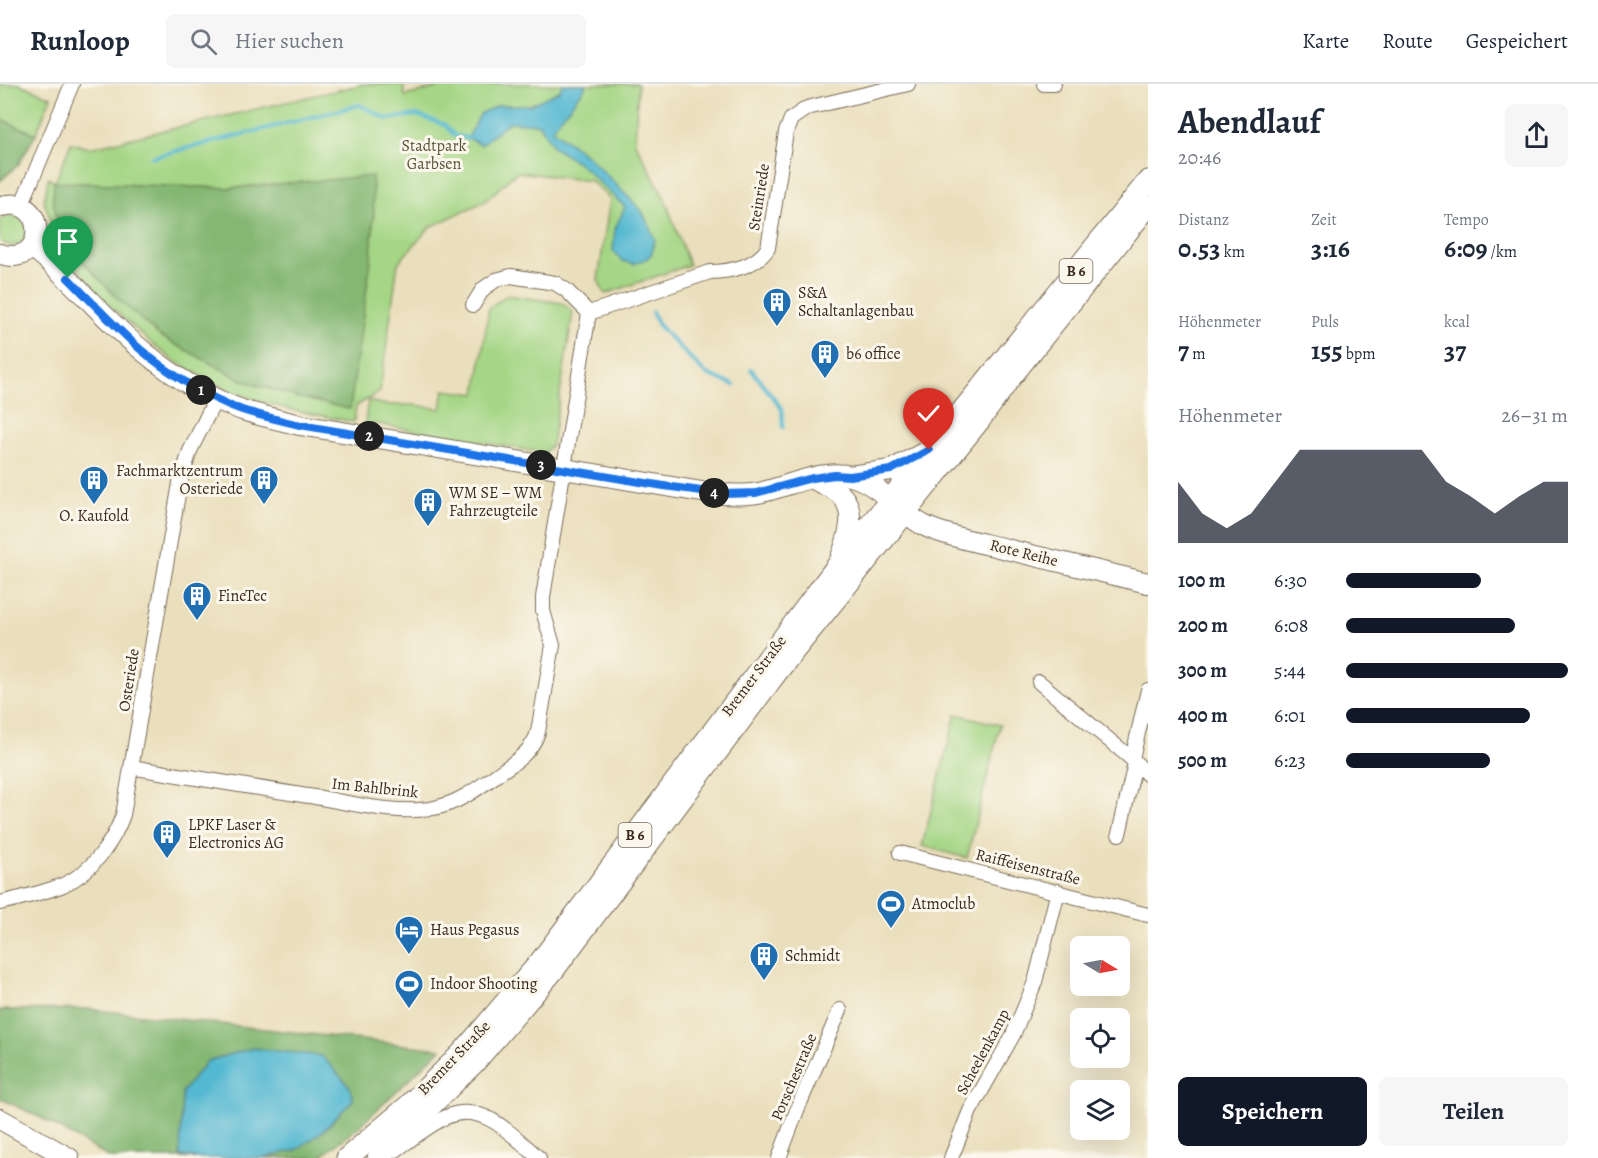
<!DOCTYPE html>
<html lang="de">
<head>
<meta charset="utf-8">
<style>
  body { margin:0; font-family:Alegreya,serif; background:#f6f6f7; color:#1f2937; height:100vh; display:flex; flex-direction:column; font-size:22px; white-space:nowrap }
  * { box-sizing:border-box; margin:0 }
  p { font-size:20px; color:#747a83 }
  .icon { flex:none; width:33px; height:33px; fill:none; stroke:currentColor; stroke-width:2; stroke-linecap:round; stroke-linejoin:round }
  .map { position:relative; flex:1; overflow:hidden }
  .sheet { display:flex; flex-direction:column; background:#fff; width:450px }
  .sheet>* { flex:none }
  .needle { width:39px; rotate:100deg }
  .fabs { position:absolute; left:1070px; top:852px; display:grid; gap:12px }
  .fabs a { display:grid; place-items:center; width:60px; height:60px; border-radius:9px; background:#fff; box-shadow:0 6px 24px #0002; font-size:30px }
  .pin { position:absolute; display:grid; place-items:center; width:51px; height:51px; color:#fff; margin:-62px -26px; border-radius:50% 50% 50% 0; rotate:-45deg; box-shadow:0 0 6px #0007 }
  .pin .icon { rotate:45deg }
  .km { position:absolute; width:30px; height:30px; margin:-15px; border-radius:50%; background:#222; color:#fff; font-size:16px; line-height:30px; text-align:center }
  .round { display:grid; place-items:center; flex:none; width:63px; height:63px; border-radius:9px; background:#f6f6f7 }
  .headline { display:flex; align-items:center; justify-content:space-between; height:102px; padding:0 30px }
  h1 { font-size:33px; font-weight:700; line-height:45px }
  .figures { display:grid; grid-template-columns:repeat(3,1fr); gap:9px; height:102px; padding:6px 30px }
  .figures div { display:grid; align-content:center }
  .figures b { font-size:26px; font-weight:700 }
  .figures small { font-size:16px; font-weight:400 }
  .figures p { font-size:16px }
  .chart { height:168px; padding:12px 30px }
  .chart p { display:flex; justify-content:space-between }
  .chart svg { width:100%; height:108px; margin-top:6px; fill:#111827; opacity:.7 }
  .button { display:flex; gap:12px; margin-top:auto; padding:12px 30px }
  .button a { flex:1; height:69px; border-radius:9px; background:#111827; color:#fff; font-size:24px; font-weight:700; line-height:69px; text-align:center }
  .button a+a { background:#f6f6f7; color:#1f2937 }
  ul { padding:0 30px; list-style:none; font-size:20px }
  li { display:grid; grid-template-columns:96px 72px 1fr; align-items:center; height:45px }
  li i { height:15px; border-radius:8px; background:#111827 }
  header { display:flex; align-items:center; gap:36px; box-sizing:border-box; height:84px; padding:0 30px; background:#fff; border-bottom:2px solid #e0e1e3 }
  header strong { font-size:28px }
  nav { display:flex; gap:33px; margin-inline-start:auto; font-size:21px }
  .search { width:420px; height:54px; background:#f6f6f7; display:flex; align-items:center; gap:15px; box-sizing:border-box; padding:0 21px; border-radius:9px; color:#747a83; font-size:22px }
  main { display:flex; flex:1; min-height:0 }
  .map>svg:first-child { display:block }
  .green { fill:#a4d685; stroke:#708052; stroke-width:1.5; fill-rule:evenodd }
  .forest { fill:#83b772; stroke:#5f7048; stroke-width:1.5 }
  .water { fill:#52b8d1; stroke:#467178; stroke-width:1.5 }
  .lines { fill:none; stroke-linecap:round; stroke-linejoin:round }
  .stream { stroke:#52b8d1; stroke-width:4 }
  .street-casing { stroke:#786955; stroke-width:16 }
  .secondary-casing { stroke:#786955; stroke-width:22 }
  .primary-casing { stroke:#786955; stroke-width:23 }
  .street { stroke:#fff; stroke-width:14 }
  .secondary { stroke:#fff; stroke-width:20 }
  .primary { stroke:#fff; stroke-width:21 }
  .route-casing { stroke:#fff; stroke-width:12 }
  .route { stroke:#1a73e8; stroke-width:8 }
  .labels { text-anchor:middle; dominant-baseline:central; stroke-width:6; stroke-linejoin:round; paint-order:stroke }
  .shield { fill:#fbf7ec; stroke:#75685c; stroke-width:1.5 }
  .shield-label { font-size:15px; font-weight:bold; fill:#3b2a1e }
  .park-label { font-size:16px; fill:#555538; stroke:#fbf7ec }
  .street-label { font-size:16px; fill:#3b2a1e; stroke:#fbf7ec }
  .poi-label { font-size:16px; fill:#3b2a1e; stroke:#fbf7ec; text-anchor:start }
</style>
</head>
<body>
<header>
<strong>Runloop</strong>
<div class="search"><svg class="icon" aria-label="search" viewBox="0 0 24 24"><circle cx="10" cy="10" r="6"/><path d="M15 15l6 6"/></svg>Hier suchen</div>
<nav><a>Karte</a><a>Route</a><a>Gespeichert</a></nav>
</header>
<main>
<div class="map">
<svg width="1148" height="1074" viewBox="0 0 1148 1074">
  <rect width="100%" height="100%" fill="#fbf7ec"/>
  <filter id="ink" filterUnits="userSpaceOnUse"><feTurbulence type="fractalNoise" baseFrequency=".0167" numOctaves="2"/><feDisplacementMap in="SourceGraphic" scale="12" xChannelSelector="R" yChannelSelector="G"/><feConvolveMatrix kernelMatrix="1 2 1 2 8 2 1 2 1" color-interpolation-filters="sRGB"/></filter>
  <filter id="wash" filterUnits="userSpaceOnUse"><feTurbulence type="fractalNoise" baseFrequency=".008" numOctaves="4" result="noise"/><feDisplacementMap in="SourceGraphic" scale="24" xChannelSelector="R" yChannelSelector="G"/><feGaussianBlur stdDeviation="1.35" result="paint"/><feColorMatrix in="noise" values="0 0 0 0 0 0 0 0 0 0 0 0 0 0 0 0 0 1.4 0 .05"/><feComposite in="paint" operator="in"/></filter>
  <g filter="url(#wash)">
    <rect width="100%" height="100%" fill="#eadfbc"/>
    <g class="green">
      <polygon points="0,0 20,0 51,13 36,50 0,35"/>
      <path d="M364,0H403L405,12L451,0H638L635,58L665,115L689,181L605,210L598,196L610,115L591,97L517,88L485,117L430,143L398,179L380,308L356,322L354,338L287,325L231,308L174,277L150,258L109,221L55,158L53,154L50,134L44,118L48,94L55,98L71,59L89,64ZM55,98L228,104L300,314L247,298L160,252L117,214L74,168L53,117Z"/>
      <path d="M10,131L21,134L27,143C26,146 27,150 26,153C21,165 8,163 0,157V136L5,133Z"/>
      <polygon points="507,211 562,219 573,228 552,361 544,369 365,338 368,317 386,321 414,321 441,325 444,306 476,310 489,224"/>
      <polygon points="956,630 1000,641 967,774 922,762"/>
    </g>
    <g class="forest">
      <polygon points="0,35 36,50 18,81 0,97"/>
      <polygon points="372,92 374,128 371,175 350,325 300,314 247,298 221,285 160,252 117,214 74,168 59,144 53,117 54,98 228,104"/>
      <polygon points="89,925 441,965 360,1042 319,1074 263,1074 296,1066 181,1072 195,1074 110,1074 45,1036 0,1014 0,926"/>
    </g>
    <g class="water">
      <polygon points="563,0 586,0 584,5 552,45 590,74 642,127 655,155 652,169 648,174 634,180 622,177 613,167 615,145 625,123 579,79 554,64 539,40 509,38 481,61 468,54 481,29 499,21 530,21 559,7"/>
      <polygon points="253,964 322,972 350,1003 353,1016 323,1047 296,1066 263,1074 195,1074 180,1072 182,1008 207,977"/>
    </g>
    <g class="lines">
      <g class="stream">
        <polyline points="152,73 360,21 387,35 417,31 445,41 455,52 468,54"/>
        <polyline points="652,228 658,241 705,289 734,301"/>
        <polyline points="751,285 782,325 783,343"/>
      </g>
    </g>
  </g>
  <g filter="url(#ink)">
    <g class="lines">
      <g class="street-casing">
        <g id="street">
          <polyline points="1044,0 1054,0"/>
          <polyline points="21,122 72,0"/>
          <polyline points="473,221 483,205 496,196 511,192 555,199 566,206 589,229"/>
          <polyline points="1039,598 1132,675 1148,691"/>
          <polyline points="1132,675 1148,606"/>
          <path d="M131,683C194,694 258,704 321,714C355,720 400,731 434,724C460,719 481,702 502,687C517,677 532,667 538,648L553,561L543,527V513L589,229L710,188C730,188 757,182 768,164L786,48L791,35L807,24L908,0"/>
          <polyline points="1119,750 1135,679"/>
          <polyline points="900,769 1148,831"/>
          <path d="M0,819C21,814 43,809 63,801C91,789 113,759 123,731L180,399L190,367L216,314"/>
          <path d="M396,1066C410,1056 431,1040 446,1033C483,1016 514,1053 539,1074"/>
          <polyline points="779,1074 797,1026 840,926"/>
          <polyline points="951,1074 970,1027 1013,951 1035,898 1058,807"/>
        </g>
      </g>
      <g class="secondary-casing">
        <g id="secondary">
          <path d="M0,123C46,106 51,185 0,170"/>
          <path d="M32,163C72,194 103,235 143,267C172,291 206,313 242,326C261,332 280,336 300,341L708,409C724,410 741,412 758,409C786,404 822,384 851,392C881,400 899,430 927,443C949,453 982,459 1006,465C1053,476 1101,488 1148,499"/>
          <polyline points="850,392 891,386 929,366"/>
          <path d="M812,394C820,399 830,403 838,408C859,425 848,455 840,476"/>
          <polyline points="0,1035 69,1074"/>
        </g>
      </g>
      <g class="primary-casing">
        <g id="primary">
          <polyline points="347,1074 408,1022 462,969 540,878 840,478 1148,97"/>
          <polyline points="378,1074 475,978 553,887 777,588 979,337 1011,293 1148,122"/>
        </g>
      </g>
      <use href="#street" class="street"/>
      <use href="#secondary" class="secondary"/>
      <use href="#primary" class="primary"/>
    </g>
  </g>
  <g class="lines" filter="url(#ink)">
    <g class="route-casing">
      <path id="route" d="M68,194C92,218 115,243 140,265C168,289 208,314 242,326C261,332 280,336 300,341L664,402L724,410L756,409L812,394L835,391L850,392L891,386L929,366"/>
    </g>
    <use href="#route" class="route"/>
  </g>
  <defs>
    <g id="building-pin" transform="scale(1.5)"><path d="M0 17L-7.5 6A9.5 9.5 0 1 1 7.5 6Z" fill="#1f6fb2" stroke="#fbf7ec"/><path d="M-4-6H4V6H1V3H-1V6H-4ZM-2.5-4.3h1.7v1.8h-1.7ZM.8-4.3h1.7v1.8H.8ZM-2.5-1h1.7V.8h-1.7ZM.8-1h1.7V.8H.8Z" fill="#fff"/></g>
    <g id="stadium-pin" transform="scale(1.5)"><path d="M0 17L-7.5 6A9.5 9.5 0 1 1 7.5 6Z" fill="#1f6fb2" stroke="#fbf7ec"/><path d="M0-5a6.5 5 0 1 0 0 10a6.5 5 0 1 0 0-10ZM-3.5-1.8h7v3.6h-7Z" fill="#fff"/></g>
    <g id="hotel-pin" transform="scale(1.5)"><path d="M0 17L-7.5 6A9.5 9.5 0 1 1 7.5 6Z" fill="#1f6fb2" stroke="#fbf7ec"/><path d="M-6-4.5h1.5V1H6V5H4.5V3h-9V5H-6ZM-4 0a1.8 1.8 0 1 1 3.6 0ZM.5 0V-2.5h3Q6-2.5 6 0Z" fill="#fff"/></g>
  </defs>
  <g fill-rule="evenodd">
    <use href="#building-pin" x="777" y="218"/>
    <use href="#building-pin" x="825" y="270"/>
    <use href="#building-pin" x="94" y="396"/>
    <use href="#building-pin" x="264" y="396"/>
    <use href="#building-pin" x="428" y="418"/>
    <use href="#building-pin" x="197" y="512"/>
    <use href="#building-pin" x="167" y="750"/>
    <use href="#stadium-pin" x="891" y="820"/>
    <use href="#hotel-pin" x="409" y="846"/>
    <use href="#building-pin" x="764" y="872"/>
    <use href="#stadium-pin" x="409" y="900"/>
  </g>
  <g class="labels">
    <g class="shield">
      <rect x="1059.5" y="175" width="33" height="24" rx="4.5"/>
      <rect x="618.5" y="739" width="33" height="24" rx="4.5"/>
    </g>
    <g class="shield-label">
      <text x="1076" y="187">B 6</text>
      <text x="635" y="751">B 6</text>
    </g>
    <g class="park-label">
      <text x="434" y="62">Stadtpark<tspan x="434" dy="18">Garbsen</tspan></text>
    </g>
    <g class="street-label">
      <text transform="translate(759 113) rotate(-81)">Steinriede</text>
      <text transform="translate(1024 469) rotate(14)">Rote Reihe</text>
      <text transform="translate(754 592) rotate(-53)">Bremer Straße</text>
      <text transform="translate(129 596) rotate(-81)">Osteriede</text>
      <text transform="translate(375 704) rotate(6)">Im Bahlbrink</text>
      <text transform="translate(1028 783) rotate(14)">Raiffeisenstraße</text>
      <text transform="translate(983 968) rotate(-62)">Scheelenkamp</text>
      <text transform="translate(454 974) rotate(-46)">Bremer Straße</text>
      <text transform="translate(794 993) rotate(-67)">Porschestraße</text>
    </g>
    <g class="poi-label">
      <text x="798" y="209">S&amp;A<tspan x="798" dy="18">Schaltanlagenbau</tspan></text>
      <text x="846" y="270">b6 office</text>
      <text x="243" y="387" text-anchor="end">Fachmarktzentrum<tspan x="243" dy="18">Osteriede</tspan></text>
      <text x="449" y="409">WM SE – WM<tspan x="449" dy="18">Fahrzeugteile</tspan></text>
      <text x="94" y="432" text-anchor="middle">O. Kaufold</text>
      <text x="218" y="512">FineTec</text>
      <text x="188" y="741">LPKF Laser &amp;<tspan x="188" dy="18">Electronics AG</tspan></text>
      <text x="912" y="820">Atmoclub</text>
      <text x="430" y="846">Haus Pegasus</text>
      <text x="785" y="872">Schmidt</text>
      <text x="430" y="900">Indoor Shooting</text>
    </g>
  </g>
</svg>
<div class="fabs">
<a><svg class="needle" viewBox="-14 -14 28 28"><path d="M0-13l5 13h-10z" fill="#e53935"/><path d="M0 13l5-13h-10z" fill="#747a83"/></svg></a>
<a><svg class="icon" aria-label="locate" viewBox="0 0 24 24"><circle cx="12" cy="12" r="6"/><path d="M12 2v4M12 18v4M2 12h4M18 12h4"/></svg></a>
<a><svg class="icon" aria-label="layers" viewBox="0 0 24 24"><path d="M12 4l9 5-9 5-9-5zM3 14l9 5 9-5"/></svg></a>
</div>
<div class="pin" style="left:68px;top:194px;background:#1e9e55"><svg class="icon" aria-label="arrive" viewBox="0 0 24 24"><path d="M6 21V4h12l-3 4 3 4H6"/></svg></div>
<div class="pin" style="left:929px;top:366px;background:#d93025"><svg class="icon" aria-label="check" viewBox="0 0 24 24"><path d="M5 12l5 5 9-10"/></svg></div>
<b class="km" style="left:201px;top:306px">1</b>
<b class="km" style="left:369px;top:352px">2</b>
<b class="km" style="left:541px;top:381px">3</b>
<b class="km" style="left:714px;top:409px">4</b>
</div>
<section class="sheet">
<div class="headline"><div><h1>Abendlauf</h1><p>20:46</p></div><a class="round"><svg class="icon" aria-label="share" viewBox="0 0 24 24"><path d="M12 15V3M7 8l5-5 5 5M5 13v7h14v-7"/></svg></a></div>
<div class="figures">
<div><p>Distanz</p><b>0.53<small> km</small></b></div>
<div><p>Zeit</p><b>3:16</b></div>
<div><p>Tempo</p><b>6:09<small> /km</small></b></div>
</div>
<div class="figures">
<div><p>Höhenmeter</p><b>7<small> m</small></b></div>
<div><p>Puls</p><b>155<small> bpm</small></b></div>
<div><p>kcal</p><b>37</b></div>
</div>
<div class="chart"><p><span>Höhenmeter</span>26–31 m</p>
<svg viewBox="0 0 160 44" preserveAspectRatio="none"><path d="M0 44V19L10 32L20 38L30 32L40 19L50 6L60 6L70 6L80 6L90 6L100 6L110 19L120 25L130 32L140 25L150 19L160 19V44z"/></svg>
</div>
<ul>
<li><b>100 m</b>6:30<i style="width:61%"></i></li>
<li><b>200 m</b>6:08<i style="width:76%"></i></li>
<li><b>300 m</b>5:44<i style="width:100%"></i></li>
<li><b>400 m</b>6:01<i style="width:83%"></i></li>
<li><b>500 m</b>6:23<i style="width:65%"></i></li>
</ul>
<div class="button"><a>Speichern</a><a>Teilen</a></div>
</section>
</main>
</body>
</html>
